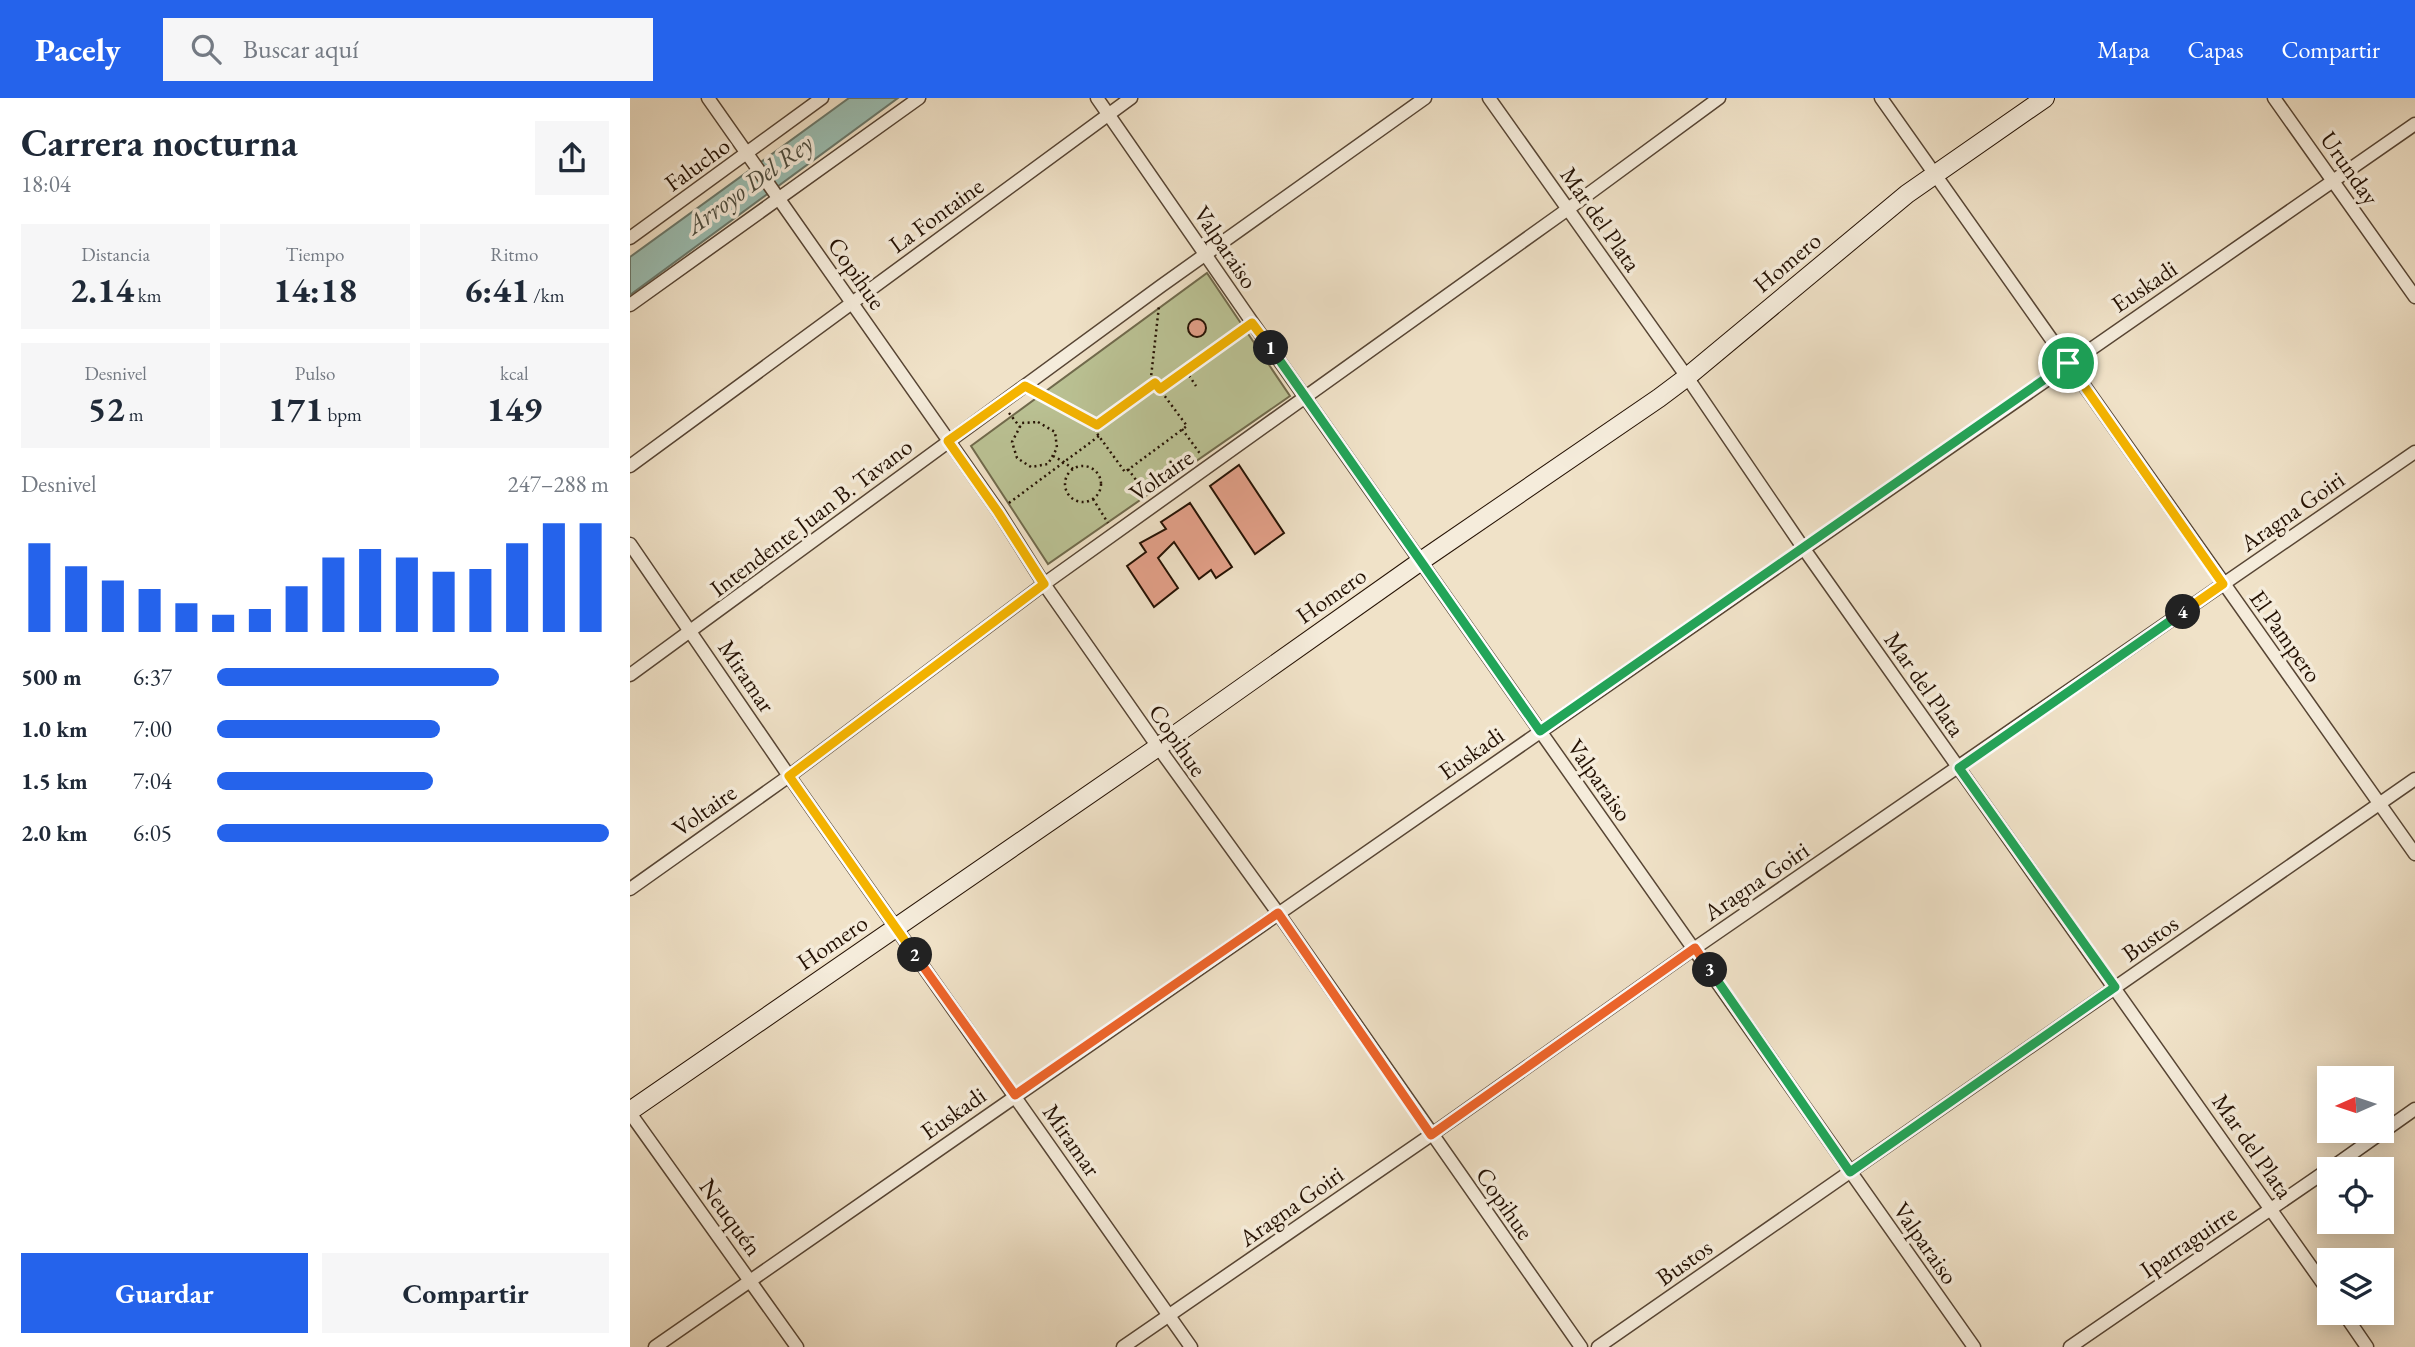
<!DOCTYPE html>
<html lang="es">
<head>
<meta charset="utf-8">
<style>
  body { margin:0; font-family:"EB Garamond",serif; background:#f6f6f7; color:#1f2937; height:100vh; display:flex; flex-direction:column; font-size:26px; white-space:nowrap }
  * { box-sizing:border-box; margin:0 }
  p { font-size:23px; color:#747a83 }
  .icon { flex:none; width:38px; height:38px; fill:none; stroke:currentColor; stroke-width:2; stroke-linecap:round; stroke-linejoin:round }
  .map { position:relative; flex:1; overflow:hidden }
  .side { display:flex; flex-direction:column; background:#fff; width:630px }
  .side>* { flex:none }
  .needle { width:46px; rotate:267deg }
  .buttons { position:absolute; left:1687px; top:968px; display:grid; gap:14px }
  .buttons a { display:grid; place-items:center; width:77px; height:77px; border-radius:0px; background:#fff; box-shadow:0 4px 18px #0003; font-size:35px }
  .pin { position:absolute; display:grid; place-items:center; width:60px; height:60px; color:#fff; margin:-30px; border:4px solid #fff; border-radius:50%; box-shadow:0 2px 7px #0007 }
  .km { position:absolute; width:35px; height:35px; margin:-18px; border-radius:50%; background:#222; color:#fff; font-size:19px; line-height:35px; text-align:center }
  .round { display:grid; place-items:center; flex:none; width:74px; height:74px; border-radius:0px; background:#f6f6f7 }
  .summary { display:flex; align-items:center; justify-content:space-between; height:119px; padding:0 21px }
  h1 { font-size:38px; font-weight:700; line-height:52px }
  .figures { display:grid; grid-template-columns:repeat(3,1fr); gap:10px; height:119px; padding:7px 21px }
  .figures div { display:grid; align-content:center; border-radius:0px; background:#f6f6f7; text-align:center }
  .figures b { font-size:35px; font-weight:700 }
  .figures small { font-size:19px; font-weight:400 }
  .figures p { font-size:19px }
  .chart { height:196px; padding:14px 21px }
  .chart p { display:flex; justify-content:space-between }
  .chart svg { width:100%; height:126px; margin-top:7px; stroke:#2563eb; stroke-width:6 }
  .button { display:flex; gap:14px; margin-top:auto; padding:14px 21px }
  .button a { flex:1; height:80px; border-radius:0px; background:#2563eb; color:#fff; font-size:28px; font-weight:700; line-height:80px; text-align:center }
  .button a+a { background:#f6f6f7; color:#1f2937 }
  ul { padding:0 21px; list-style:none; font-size:23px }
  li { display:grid; grid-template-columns:112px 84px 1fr; align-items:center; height:52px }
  li i { height:18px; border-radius:9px; background:#2563eb }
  header { display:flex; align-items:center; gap:42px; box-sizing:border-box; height:98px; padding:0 35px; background:#2563eb; color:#fff }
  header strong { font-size:33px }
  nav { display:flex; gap:38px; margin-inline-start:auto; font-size:24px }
  .search { width:490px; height:63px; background:#f6f6f7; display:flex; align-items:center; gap:18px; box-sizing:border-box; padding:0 24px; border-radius:0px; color:#747a83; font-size:26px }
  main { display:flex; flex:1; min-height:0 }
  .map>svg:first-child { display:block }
  .green { fill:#bbc395; stroke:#706a4c; stroke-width:2 }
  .water { fill:#9bbeb2; stroke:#6b796c; stroke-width:2 }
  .building { fill:#e3a089; stroke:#241103; stroke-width:2 }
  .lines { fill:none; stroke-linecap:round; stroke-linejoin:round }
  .street-casing { stroke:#574534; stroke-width:15 }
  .secondary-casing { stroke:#241103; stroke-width:20 }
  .path { stroke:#241103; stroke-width:2.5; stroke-dasharray:2 3.5; stroke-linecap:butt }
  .street { stroke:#f5ecdb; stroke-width:12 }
  .secondary { stroke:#f5ecdb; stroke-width:18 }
  .split-1-casing { stroke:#fff; stroke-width:14 }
  .split-2-casing { stroke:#fff; stroke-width:14 }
  .split-3-casing { stroke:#fff; stroke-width:14 }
  .split-4-casing { stroke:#fff; stroke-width:14 }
  .split-5-casing { stroke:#fff; stroke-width:14 }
  .split-1 { stroke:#22a559; stroke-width:9 }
  .split-2 { stroke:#f5b400; stroke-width:9 }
  .split-3 { stroke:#f0652b; stroke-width:9 }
  .split-4 { stroke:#22a559; stroke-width:9 }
  .split-5 { stroke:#f5b400; stroke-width:9 }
  .labels { text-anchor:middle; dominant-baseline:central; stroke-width:7; stroke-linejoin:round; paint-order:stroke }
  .street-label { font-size:24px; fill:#241103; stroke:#f5ecdb }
  .water-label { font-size:26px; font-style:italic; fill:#4e4e40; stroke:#f5ecdb }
</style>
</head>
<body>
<header>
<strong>Pacely</strong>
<div class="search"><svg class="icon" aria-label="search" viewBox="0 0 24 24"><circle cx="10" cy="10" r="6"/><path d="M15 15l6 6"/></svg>Buscar aquí</div>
<nav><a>Mapa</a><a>Capas</a><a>Compartir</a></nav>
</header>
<main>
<section class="side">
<div class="summary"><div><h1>Carrera nocturna</h1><p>18:04</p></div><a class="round"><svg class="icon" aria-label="share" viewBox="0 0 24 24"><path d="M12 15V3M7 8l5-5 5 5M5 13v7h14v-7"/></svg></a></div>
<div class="figures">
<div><p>Distancia</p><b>2.14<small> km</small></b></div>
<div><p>Tiempo</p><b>14:18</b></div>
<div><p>Ritmo</p><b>6:41<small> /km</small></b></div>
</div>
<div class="figures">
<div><p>Desnivel</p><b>52<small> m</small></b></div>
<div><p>Pulso</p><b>171<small> bpm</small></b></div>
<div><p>kcal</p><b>149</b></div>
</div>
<div class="chart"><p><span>Desnivel</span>247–288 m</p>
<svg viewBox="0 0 160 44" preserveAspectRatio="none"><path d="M5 44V13M15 44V21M25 44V26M35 44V29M45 44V34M55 44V38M65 44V36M75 44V28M85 44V18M95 44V15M105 44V18M115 44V23M125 44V22M135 44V13M145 44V6M155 44V6"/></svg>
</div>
<ul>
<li><b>500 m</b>6:37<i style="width:72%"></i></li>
<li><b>1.0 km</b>7:00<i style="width:57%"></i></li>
<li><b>1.5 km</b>7:04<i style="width:55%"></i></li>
<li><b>2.0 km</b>6:05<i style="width:100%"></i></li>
</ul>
<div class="button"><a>Guardar</a><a>Compartir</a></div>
</section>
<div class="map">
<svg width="1785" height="1249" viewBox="0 0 1785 1249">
  <rect width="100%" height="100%" fill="#f0e2c8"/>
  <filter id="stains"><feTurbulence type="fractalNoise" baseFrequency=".00286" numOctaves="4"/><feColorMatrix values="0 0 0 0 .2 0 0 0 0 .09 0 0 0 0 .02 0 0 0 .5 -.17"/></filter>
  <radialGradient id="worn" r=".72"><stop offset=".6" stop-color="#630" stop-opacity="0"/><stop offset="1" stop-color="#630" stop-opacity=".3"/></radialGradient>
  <polygon class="green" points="577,175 660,298 418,466 341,348"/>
  <polygon class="water" points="219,0 268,0 0,197 0,159"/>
  <g class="building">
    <circle cx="567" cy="230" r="9"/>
    <polygon points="609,367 654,435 625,456 580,388"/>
    <polygon points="560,405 602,469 586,480 581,472 569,481 544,444 528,460 548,490 524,509 497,468 516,454 510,445 536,431 531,424"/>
  </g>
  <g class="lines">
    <g class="street-casing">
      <g id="street">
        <polyline points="78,0 368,413 414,486 528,649 648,815 951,1249"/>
        <polyline points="467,0 622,224 1344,1249"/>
        <polyline points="859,0 1057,279 1174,451 1699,1194"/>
        <polyline points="1251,0 1785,756"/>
        <polyline points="1644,0 1785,199"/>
        <polyline points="0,140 192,0"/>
        <polyline points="0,207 289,0"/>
        <polyline points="0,368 501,0"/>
        <polyline points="0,446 159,678 561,1249"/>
        <polyline points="0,577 531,188 795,0"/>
        <polyline points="0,791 159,678 414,486 938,111 1089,0"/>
        <polyline points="0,1015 167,1249"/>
        <polyline points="1700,1071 1785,1011"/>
        <polyline points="1713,1214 1737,1249"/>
        <polyline points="25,1249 1785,26"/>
        <polyline points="493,1249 801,1037 1065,850 1785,354"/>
        <polyline points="968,1249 1785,681"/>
        <polyline points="1440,1249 1699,1071"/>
      </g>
    </g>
    <g class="secondary-casing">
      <polyline id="secondary" points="0,1013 528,649 791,463 1029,300 1057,279 1277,96 1415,0"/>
    </g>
    <g class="path">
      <polyline points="556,273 566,288"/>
      <polygon points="525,285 557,328 495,374 463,330"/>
      <polyline points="520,288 529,208"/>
      <polyline points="530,291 612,232"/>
      <polyline points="409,295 467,327"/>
      <polyline points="379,315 390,329"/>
      <polygon points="408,324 425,334 427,350 418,366 401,369 387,360 382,344 392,325"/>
      <polyline points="552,331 571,357"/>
      <polyline points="423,358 434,364 443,371"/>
      <circle cx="453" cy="386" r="18"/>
      <polyline points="498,371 517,397"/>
      <polyline points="463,401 478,425"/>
      <polyline points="379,405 469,338"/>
    </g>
    <use href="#street" class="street"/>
    <use href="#secondary" class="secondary"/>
  </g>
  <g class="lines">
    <g class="split-1-casing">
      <polyline id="split-1" points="641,250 910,633 1438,265"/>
    </g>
    <g class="split-2-casing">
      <polyline id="split-2" points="285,857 159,678 414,486 368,414 318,343 395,288 467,327 525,285 530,291 622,225 641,250"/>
    </g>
    <g class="split-3-casing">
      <polyline id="split-3" points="285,857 385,997 648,815 801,1037 1065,850 1080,872"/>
    </g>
    <g class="split-4-casing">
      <polyline id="split-4" points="1080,872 1220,1074 1485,889 1329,670 1553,514"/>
    </g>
    <g class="split-5-casing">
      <polyline id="split-5" points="1438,265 1593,486 1553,514"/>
    </g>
    <use href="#split-1" class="split-1"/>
    <use href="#split-2" class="split-2"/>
    <use href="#split-3" class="split-3"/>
    <use href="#split-4" class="split-4"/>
    <use href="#split-5" class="split-5"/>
  </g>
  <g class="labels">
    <g class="street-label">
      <text transform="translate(67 66) rotate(-36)">Falucho</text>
      <text transform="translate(1720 70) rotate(55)">Urunday</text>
      <text transform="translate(306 117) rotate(-36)">La Fontaine</text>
      <text transform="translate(971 121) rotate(55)">Mar del Plata</text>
      <text transform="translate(596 149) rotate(56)">Valparaiso</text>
      <text transform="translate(1157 164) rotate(-40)">Homero</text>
      <text transform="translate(227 175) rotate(55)">Copihue</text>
      <text transform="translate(1514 188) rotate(-34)">Euskadi</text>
      <text transform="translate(531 377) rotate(-35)">Voltaire</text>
      <text transform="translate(1662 413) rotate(-35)">Aragna Goiri</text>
      <text transform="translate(181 419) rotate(-37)">Intendente Juan B. Tavano</text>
      <text transform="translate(701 497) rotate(-35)">Homero</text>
      <text transform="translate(1656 538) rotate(55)">El Pampero</text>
      <text transform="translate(117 578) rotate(56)">Miramar</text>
      <text transform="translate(1295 586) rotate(55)">Mar del Plata</text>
      <text transform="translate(548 642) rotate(55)">Copihue</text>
      <text transform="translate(841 655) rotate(-35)">Euskadi</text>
      <text transform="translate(970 682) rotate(55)">Valparaiso</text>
      <text transform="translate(74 712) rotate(-35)">Voltaire</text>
      <text transform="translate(1126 783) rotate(-34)">Aragna Goiri</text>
      <text transform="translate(1520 840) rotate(-35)">Bustos</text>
      <text transform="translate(202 844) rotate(-34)">Homero</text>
      <text transform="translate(323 1015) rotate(-35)">Euskadi</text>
      <text transform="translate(442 1042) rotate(55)">Miramar</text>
      <text transform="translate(1623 1048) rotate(55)">Mar del Plata</text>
      <text transform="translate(875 1105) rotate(55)">Copihue</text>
      <text transform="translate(661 1108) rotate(-35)">Aragna Goiri</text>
      <text transform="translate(101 1119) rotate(54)">Neuquén</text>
      <text transform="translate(1558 1143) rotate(-34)">Iparraguirre</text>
      <text transform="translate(1296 1145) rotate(55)">Valparaiso</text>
      <text transform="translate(1054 1164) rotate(-35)">Bustos</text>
    </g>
    <g class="water-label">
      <text transform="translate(119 86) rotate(-36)">Arroyo Del Rey</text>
    </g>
  </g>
  <rect width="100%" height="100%" filter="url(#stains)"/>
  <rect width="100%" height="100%" fill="url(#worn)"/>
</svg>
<div class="buttons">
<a><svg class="needle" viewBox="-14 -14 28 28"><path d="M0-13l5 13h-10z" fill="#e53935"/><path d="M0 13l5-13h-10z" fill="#747a83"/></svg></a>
<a><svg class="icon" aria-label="locate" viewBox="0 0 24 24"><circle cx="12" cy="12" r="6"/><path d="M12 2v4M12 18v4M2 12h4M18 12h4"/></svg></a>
<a><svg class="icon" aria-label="layers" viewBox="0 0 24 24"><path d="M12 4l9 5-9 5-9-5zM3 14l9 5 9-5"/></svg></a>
</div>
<div class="pin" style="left:1438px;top:265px;background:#1e9e55"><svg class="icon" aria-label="arrive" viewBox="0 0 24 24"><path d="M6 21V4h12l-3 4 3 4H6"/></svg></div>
<b class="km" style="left:641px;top:250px">1</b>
<b class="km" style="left:285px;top:857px">2</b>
<b class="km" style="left:1080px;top:872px">3</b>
<b class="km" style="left:1553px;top:514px">4</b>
</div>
</main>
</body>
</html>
